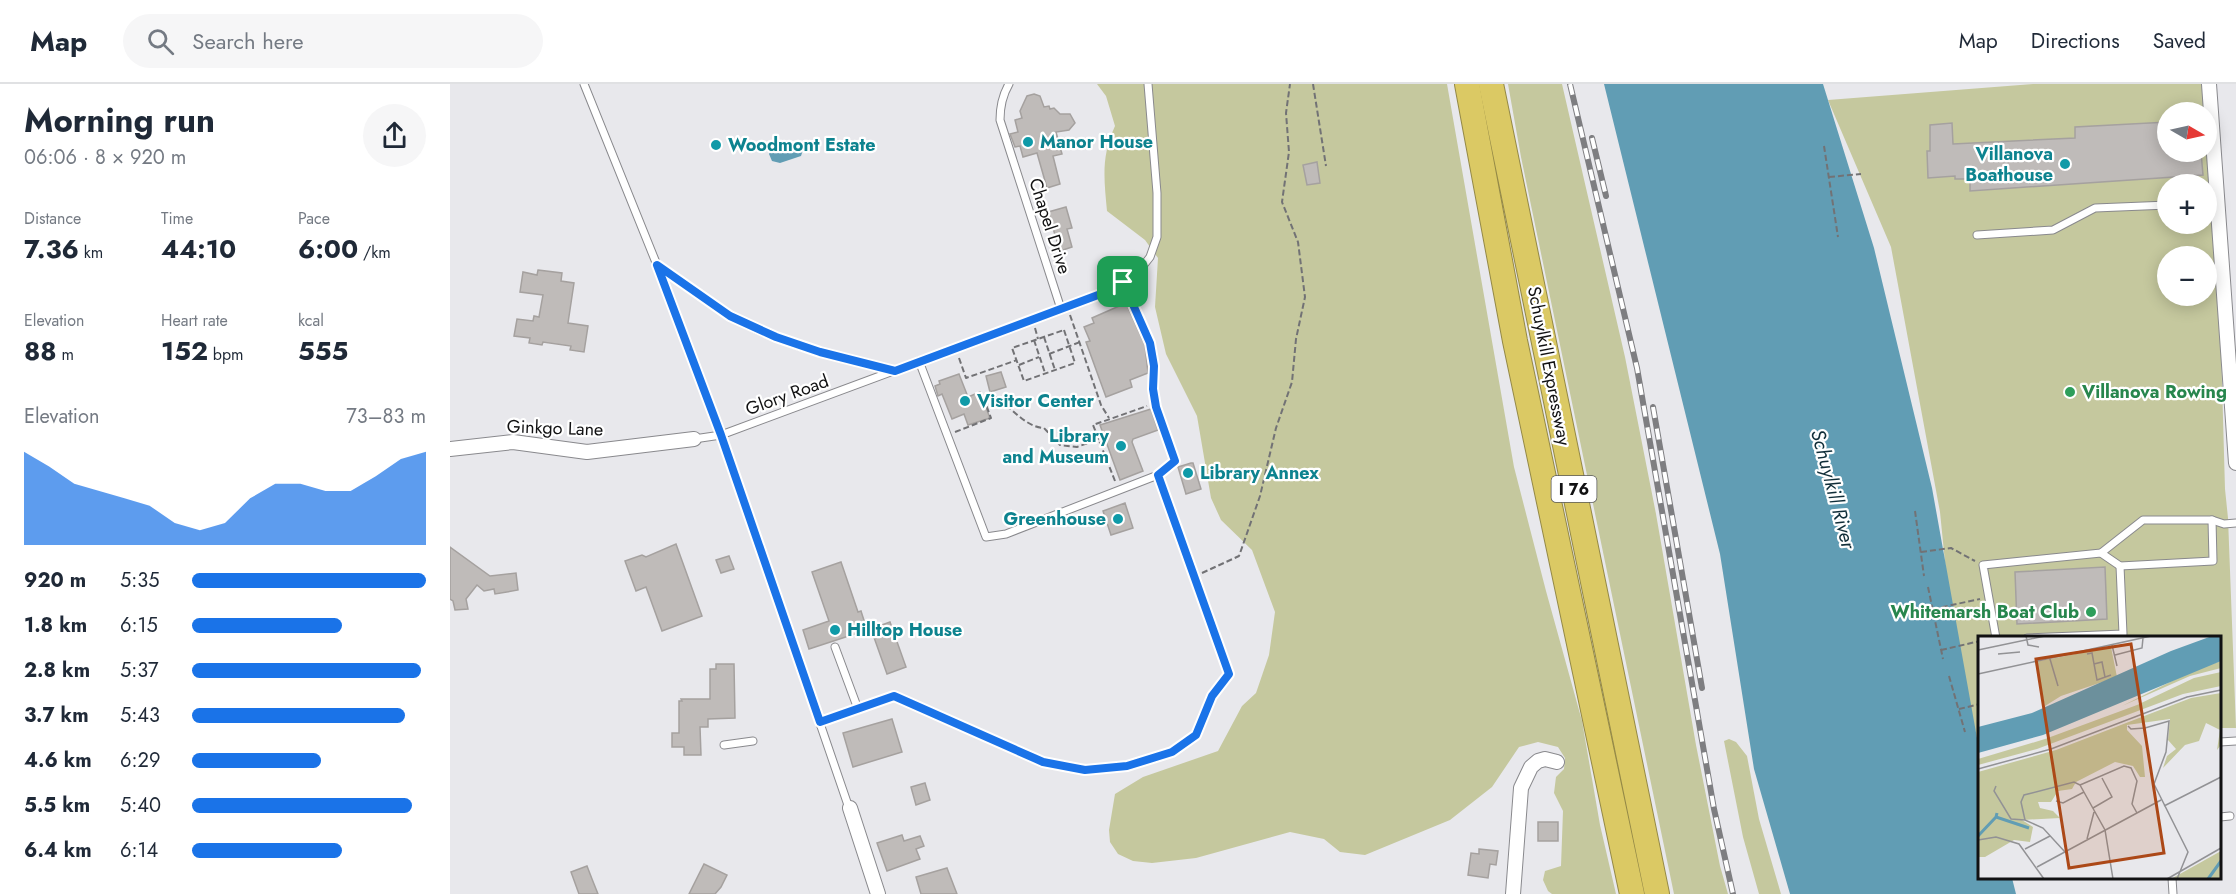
<!DOCTYPE html>
<html lang="en">
<head>
<meta charset="utf-8">
<style>
  body { margin:0; font-family:Jost,sans-serif; background:#f6f6f7; color:#1f2937; height:100vh; display:flex; flex-direction:column; font-size:22px; white-space:nowrap }
  * { box-sizing:border-box; margin:0 }
  p { font-size:20px; color:#747a83 }
  .icon { flex:none; width:33px; height:33px; fill:none; stroke:currentColor; stroke-width:2; stroke-linecap:round; stroke-linejoin:round }
  .map { position:relative; flex:1; overflow:hidden }
  .panel { display:flex; flex-direction:column; background:#fff; width:450px }
  .panel>* { flex:none }
  .needle { width:39px; rotate:99deg }
  .fabs { position:absolute; left:1707px; top:18px; display:grid; gap:12px }
  .fabs a { display:grid; place-items:center; width:60px; height:60px; border-radius:50%; background:#fff; box-shadow:0 3px 15px #0003; font-size:30px }
  .pin { position:absolute; display:grid; place-items:center; width:51px; height:51px; color:#fff; margin:-26px; border-radius:12px; box-shadow:0 3px 9px #0006 }
  .round { display:grid; place-items:center; flex:none; width:63px; height:63px; border-radius:32px; background:#f6f6f7 }
  .summary { display:flex; align-items:center; justify-content:space-between; height:102px; padding:0 24px }
  h1 { font-size:33px; font-weight:700; line-height:45px }
  .figures { display:grid; grid-template-columns:repeat(3,1fr); gap:9px; height:102px; padding:6px 24px }
  .figures div { display:grid; align-content:center }
  .figures b { font-size:26px; font-weight:700 }
  .figures small { font-size:16px; font-weight:400 }
  .figures p { font-size:16px }
  .chart { height:168px; padding:12px 24px }
  .chart p { display:flex; justify-content:space-between }
  .chart svg { width:100%; height:108px; margin-top:6px; fill:#1a73e8; opacity:.7 }
  ul { padding:0 24px; list-style:none; font-size:20px }
  li { display:grid; grid-template-columns:96px 72px 1fr; align-items:center; height:45px }
  li i { height:15px; border-radius:8px; background:#1a73e8 }
  header { display:flex; align-items:center; gap:36px; box-sizing:border-box; height:84px; padding:0 30px; background:#fff; border-bottom:2px solid #e0e1e3 }
  header strong { font-size:28px }
  nav { display:flex; gap:33px; margin-inline-start:auto; font-size:21px }
  .search { width:420px; height:54px; background:#f6f6f7; display:flex; align-items:center; gap:15px; box-sizing:border-box; padding:0 21px; border-radius:33px; color:#747a83; font-size:22px }
  main { display:flex; flex:1; min-height:0 }
  .map>svg:first-child { display:block }
  .green { fill:#c5c89e; fill-rule:evenodd }
  .water { fill:#619db4 }
  .building { fill:#bfbbb9; stroke:#a5a19f; stroke-width:1.5 }
  .lines { fill:none; stroke-linecap:round; stroke-linejoin:round }
  .lane-casing { stroke:#89898d; stroke-width:9 }
  .street-casing { stroke:#89898d; stroke-width:16 }
  .highway-casing { stroke:#948947; stroke-width:26 }
  .path { stroke:#727275; stroke-width:2; stroke-dasharray:6 3; stroke-linecap:butt }
  .lane { stroke:#fff; stroke-width:7 }
  .street { stroke:#fff; stroke-width:14 }
  .highway { stroke:#dbc964; stroke-width:24 }
  .rail-casing { stroke:#7e7e81; stroke-width:6 }
  .rail { stroke:#fff; stroke-width:4; stroke-dasharray:11; stroke-linecap:butt }
  .route-casing { stroke:#fff; stroke-width:12 }
  .route { stroke:#1a73e8; stroke-width:8 }
  .culture-dot { fill:#0f9aa8; stroke:#fff; stroke-width:2 }
  .leisure-dot { fill:#2e9e5b; stroke:#fff; stroke-width:2 }
  .labels { text-anchor:middle; dominant-baseline:central; stroke-width:4.5; stroke-linejoin:round; paint-order:stroke }
  .shield { fill:#fff; stroke:#585859; stroke-width:1.5 }
  .shield-label { font-size:16px; font-weight:bold; fill:#111112 }
  .culture-label { font-size:18px; font-weight:bold; fill:#0d838f; stroke:#fff; text-anchor:start }
  .street-label { font-size:18px; fill:#111112; stroke:#fff }
  .leisure-label { font-size:18px; font-weight:bold; fill:#27864d; stroke:#fff; text-anchor:start }
  .water-label { font-size:20px; font-style:italic; fill:#102e39; stroke:#fff }
  .inset-river { fill:none; stroke:#619db4; stroke-width:3 }
  .inset-road { fill:none; stroke:#929295; stroke-width:1.5 }
  .view { fill:#ac4817; fill-opacity:0.15; stroke:#ac4817; stroke-width:3 }
  .inset-edge { fill:none; stroke:#111112; stroke-width:3 }
</style>
</head>
<body>
<header>
<strong>Map</strong>
<div class="search"><svg class="icon" aria-label="search" viewBox="0 0 24 24"><circle cx="10" cy="10" r="6"/><path d="M15 15l6 6"/></svg>Search here</div>
<nav><a>Map</a><a>Directions</a><a>Saved</a></nav>
</header>
<main>
<section class="panel">
<div class="summary"><div><h1>Morning run</h1><p>06:06 · 8 × 920 m</p></div><a class="round"><svg class="icon" aria-label="share" viewBox="0 0 24 24"><path d="M12 15V3M7 8l5-5 5 5M5 13v7h14v-7"/></svg></a></div>
<div class="figures">
<div><p>Distance</p><b>7.36<small> km</small></b></div>
<div><p>Time</p><b>44:10</b></div>
<div><p>Pace</p><b>6:00<small> /km</small></b></div>
</div>
<div class="figures">
<div><p>Elevation</p><b>88<small> m</small></b></div>
<div><p>Heart rate</p><b>152<small> bpm</small></b></div>
<div><p>kcal</p><b>555</b></div>
</div>
<div class="chart"><p><span>Elevation</span>73–83 m</p>
<svg viewBox="0 0 160 44" preserveAspectRatio="none"><path d="M0 44V6L10 12L20 19L30 22L40 25L50 28L60 35L70 38L80 35L90 25L100 19L110 19L120 22L130 22L140 16L150 9L160 6V44z"/></svg>
</div>
<ul>
<li><b>920 m</b>5:35<i style="width:100%"></i></li>
<li><b>1.8 km</b>6:15<i style="width:64%"></i></li>
<li><b>2.8 km</b>5:37<i style="width:98%"></i></li>
<li><b>3.7 km</b>5:43<i style="width:91%"></i></li>
<li><b>4.6 km</b>6:29<i style="width:55%"></i></li>
<li><b>5.5 km</b>5:40<i style="width:94%"></i></li>
<li><b>6.4 km</b>6:14<i style="width:64%"></i></li>
</ul>
</section>
<div class="map">
<svg width="1786" height="810" viewBox="0 0 1786 810">
  <rect width="100%" height="100%" fill="#e8e8ec"/>
  <g class="green">
    <path d="M647,0H997L1064,383L1096,507L1132,637L1150,741L1166,810H1102L1098,807L1093,796L1095,787L1111,782L1113,727L1104,709L1106,693L1114,685L1115,674L1108,663L1088,658L1069,663L1042,703L1000,736L915,771L890,768L874,755L840,748L746,774L702,779L683,777L668,770L660,758L659,746L665,710L693,693L768,667L792,622L806,609L819,571L825,528L802,466L771,436L761,414L747,332L716,270L705,223L708,174L695,156L657,127C654,94 651,73 665,42L656,12Z"/>
    <polygon points="1058,0 1112,0 1175,273 1206,430 1246,661 1270,782 1278,810 1224,810 1071,73"/>
    <path d="M1583,0H1759L1767,119L1775,405L1778,434L1786,644H1770V554H1530V656H1527L1498,508L1490,428L1441,163L1378,16ZM1718,28H1756V68H1718ZM1718,100H1756V140H1718ZM1718,172H1756V212H1718Z"/>
    <polygon points="1279,655 1286,658 1297,672 1309,735 1331,810 1309,810 1293,753 1274,657"/>
  </g>
  <g class="water">
    <polygon points="1154,0 1373,0 1424,164 1482,404 1529,665 1530,794 1562,794 1566,810 1340,810 1304,685 1270,470"/>
    <polygon points="344,58 352,61 353,66 351,72 330,79 322,77 319,70 322,65"/>
  </g>
  <g class="building">
    <polygon points="584,10 590,12 594,23 599,22 600,25 604,24 610,30 620,30 625,39 619,46 606,48 612,70 603,72 610,100 597,104 587,69 573,73 570,62 565,63 560,50 568,48 565,36 572,34 570,27 577,12"/>
    <polygon points="1718,38 1718,68 1751,68 1753,91 1520,107 1520,95 1505,95 1505,92 1478,94 1477,67 1480,67 1480,41 1502,39 1503,60 1625,54 1625,43"/>
    <polygon points="867,78 870,99 857,101 853,81"/>
    <polygon points="616,123 622,144 617,145 622,163 610,167 598,128"/>
    <polygon points="88,186 112,189 111,197 124,199 118,239 138,242 134,268 120,266 121,262 93,258 92,261 79,259 80,254 64,252 67,235 83,237 84,232 89,233 93,211 70,208 73,188 87,191"/>
    <polygon points="676,219 695,261 698,289 680,296 682,303 656,313 636,258 640,257 634,243 644,239 642,234"/>
    <polygon points="551,288 556,303 540,308 536,292"/>
    <polygon points="509,290 518,313 530,308 540,334 518,341 514,330 502,335 492,310 488,312 485,302 490,300 489,297"/>
    <polygon points="701,325 708,346 683,355 682,358 693,387 670,396 650,341"/>
    <polygon points="741,379 743,379 751,405 736,410 728,383"/>
    <polygon points="675,419 683,444 661,451 653,427"/>
    <polygon points="226,460 252,532 212,547 196,503 186,507 175,477 192,471 196,473"/>
    <polygon points="0,463 40,492 66,489 68,506 45,510 44,505 34,507 27,501 16,515 18,525 5,526 3,517 0,515"/>
    <polygon points="279,472 284,485 271,489 266,476"/>
    <polygon points="391,478 408,528 411,527 417,546 359,565 353,546 379,537 362,488"/>
    <polygon points="1655,483 1657,535 1567,540 1565,488"/>
    <polygon points="440,538 456,583 437,590 421,545"/>
    <polygon points="266,580 284,580 285,634 258,635 258,643 250,643 251,671 234,671 234,663 222,663 222,649 229,649 229,617 232,617 231,615 260,615 260,585 266,585"/>
    <polygon points="442,635 452,668 403,683 393,649"/>
    <polygon points="475,699 480,716 466,721 461,703"/>
    <rect x="1088" y="738" width="20" height="19"/>
    <polygon points="452,751 454,757 470,752 474,762 466,765 470,775 437,787 427,759"/>
    <polygon points="1029,765 1048,767 1046,781 1040,780 1038,794 1018,791 1021,769 1029,770"/>
    <polygon points="254,780 277,791 271,803 265,810 239,810"/>
    <polygon points="137,782 142,795 148,810 129,810 121,788"/>
    <polygon points="497,784 507,810 471,810 466,793"/>
  </g>
  <g class="lines">
    <g class="lane-casing">
      <g id="lane">
        <polyline points="134,0 207,181 271,351 399,724"/>
        <path d="M559,0C552,12 550,22 550,36L611,225"/>
        <polyline points="1527,151 1603,146 1645,124 1718,121"/>
        <path d="M207,181C231,199 254,216 279,231C329,261 388,273 443,287"/>
        <polyline points="469,277 536,453 556,450 708,391"/>
        <polyline points="244,355 271,351 664,205 689,187 700,173 707,153 707,109 698,0"/>
        <polyline points="1651,469 1670,482 1763,477 1762,436"/>
        <polyline points="1546,554 1533,481 1651,469 1693,436 1762,436 1774,440 1786,439"/>
        <polyline points="1577,554 1673,550 1670,482"/>
        <polyline points="385,563 408,625"/>
        <polyline points="370,638 444,612 593,678 635,686 677,682 722,668 746,651 762,612 779,590 708,391 725,377 706,323 703,305 704,282 700,259 673,198"/>
        <polyline points="1770,658 1786,657"/>
        <polyline points="274,661 303,657"/>
        <polyline points="1770,733 1780,732"/>
        <polyline points="1722,794 1723,810"/>
      </g>
    </g>
    <g class="street-casing">
      <g id="street">
        <polyline points="1759,0 1786,379"/>
        <polyline points="0,365 63,358 137,368 244,355"/>
        <polyline points="400,724 428,810"/>
        <polyline points="1063,810 1071,704 1081,683 1088,677 1095,675 1107,678"/>
      </g>
    </g>
    <g class="highway-casing">
      <g id="highway">
        <polyline points="1017,0 1065,257 1182,810"/>
        <polyline points="1041,0 1207,810"/>
      </g>
    </g>
    <g class="path">
      <polyline points="863,0 876,82"/>
      <polyline points="1374,62 1388,153"/>
      <polyline points="1379,93 1411,90"/>
      <polyline points="620,231 651,321 659,334"/>
      <polyline points="585,244 588,255"/>
      <polygon points="614,246 625,279 574,297 562,264"/>
      <polyline points="594,253 605,286"/>
      <polyline points="584,256 595,289"/>
      <polyline points="599,270 630,258"/>
      <polyline points="509,274 516,294 567,276"/>
      <polyline points="569,281 589,273"/>
      <path d="M505,348L541,334L535,318L546,313C561,323 575,343 594,344L610,361L627,363L649,355"/>
      <polyline points="665,397 643,341 697,322"/>
      <polyline points="1465,427 1474,492"/>
      <polyline points="1471,468 1501,464 1525,477"/>
      <polyline points="752,489 789,472 810,412 826,344 842,298 846,255 855,213 848,158 832,118 839,68 836,29 840,0"/>
      <polyline points="1478,503 1493,575"/>
      <polyline points="1483,525 1530,515"/>
      <polyline points="1491,566 1530,557"/>
      <polyline points="1499,592 1515,648"/>
      <polyline points="1509,625 1530,620"/>
    </g>
    <use href="#lane" class="lane"/>
    <use href="#street" class="street"/>
    <use href="#highway" class="highway"/>
    <g class="rail-casing">
      <g id="rail">
        <polyline points="1120,0 1187,284 1264,725 1283,810"/>
        <polyline points="1142,54 1156,112"/>
        <polyline points="1203,323 1252,604"/>
      </g>
    </g>
    <use href="#rail" class="rail"/>
  </g>
  <g class="lines">
    <g class="route-casing">
      <polygon id="route" points="207,181 280,232 326,253 370,268 445,287 664,205 673,198 700,259 704,282 703,305 706,323 725,377 708,391 779,590 762,612 746,651 722,668 677,682 635,686 593,678 444,612 370,638 271,351"/>
    </g>
    <use href="#route" class="route"/>
  </g>
  <g class="culture-dot">
    <circle cx="578" cy="58" r="6"/>
    <circle cx="266" cy="61" r="6"/>
    <circle cx="1615" cy="80" r="6"/>
    <circle cx="515" cy="317" r="6"/>
    <circle cx="671" cy="362" r="6"/>
    <circle cx="738" cy="389" r="6"/>
    <circle cx="668" cy="435" r="6"/>
    <circle cx="385" cy="546" r="6"/>
  </g>
  <g class="leisure-dot">
    <circle cx="1620" cy="308" r="6"/>
    <circle cx="1641" cy="528" r="6"/>
  </g>
  <g class="labels">
    <rect class="shield" x="1101.5" y="392" width="45" height="26" rx="4.5"/>
    <g class="shield-label">
      <text x="1124" y="405">I 76</text>
    </g>
    <g class="culture-label">
      <text x="590" y="58">Manor House</text>
      <text x="278" y="61">Woodmont Estate</text>
      <text x="1603" y="70" text-anchor="end">Villanova<tspan x="1603" dy="21">Boathouse</tspan></text>
      <text x="527" y="317">Visitor Center</text>
      <text x="659" y="352" text-anchor="end">Library<tspan x="659" dy="21">and Museum</tspan></text>
      <text x="750" y="389">Library Annex</text>
      <text x="656" y="435" text-anchor="end">Greenhouse</text>
      <text x="397" y="546">Hilltop House</text>
    </g>
    <g class="street-label">
      <text transform="translate(600 142) rotate(72)">Chapel Drive</text>
      <text transform="translate(1099 282) rotate(79)">Schuylkill Expressway</text>
      <text transform="translate(337 311) rotate(-20)">Glory Road</text>
      <text transform="translate(105 344) rotate(2)">Ginkgo Lane</text>
    </g>
    <g class="leisure-label">
      <text x="1632" y="308">Villanova Rowing</text>
      <text x="1629" y="528" text-anchor="end">Whitemarsh Boat Club</text>
    </g>
    <g class="water-label">
      <text transform="translate(1383 405) rotate(75)">Schuylkill River</text>
    </g>
  </g>
  <g transform="translate(1528 552)">
    <rect width="243" height="243" fill="#e8e8ec"/>
    <path d="M133,11L139,41L83,60L67,70L57,26ZM243,25V32L212,40L144,70L218,33ZM243,36V50L205,58L59,113L0,129V123L67,103L159,69L216,42ZM243,57V109L239,114L242,94L228,87L221,105L207,109L185,132L189,120L198,113L190,104L192,83L149,89V94L164,110L167,141H162L155,130L137,126L98,146L94,153L80,155L73,166H60L62,172L75,175L82,182L44,184L55,191L52,206L36,204L7,221H0V136L78,114L213,62ZM243,215V243H193Z" fill="#c5c89e"/>
    <path d="M234,0H243V25L65,99L0,117V91L54,77L193,15Z" fill="#619db4"/>
    <path class="inset-river" d="M19,177L18,181L51,192M0,200L18,181M230,243L243,225"/>
    <path class="inset-road" d="M48,0L50,9L61,11M134,9L139,30M0,14L67,0M20,18L42,16M109,18L114,17L119,44L133,39M137,19L164,12L165,2M72,23L80,50M116,28L124,26L127,41M0,38L173,0M150,90L153,93L167,92L191,85L188,116L176,148L210,216L199,243M0,133L73,113L209,61L243,54M102,149L146,130L153,132L159,145L154,168L159,177M102,149L127,194L135,243M18,150L16,155L33,183L47,184L65,192L87,216M78,165L85,167L106,156M0,167V186M186,170L243,141M115,172L134,161L124,142M47,184L43,166L46,159L96,146L102,149M109,203L116,176M0,204L18,201L41,208L66,243M47,213L72,200M59,231L183,164M189,243L243,212"/>
    <path class="view" d="M153,8L186,217L91,232L58,23Z"/>
    <rect width="243" height="243" class="inset-edge"/>
  </g>
</svg>
<div class="fabs">
<a><svg class="needle" viewBox="-14 -14 28 28"><path d="M0-13l5 13h-10z" fill="#e53935"/><path d="M0 13l5-13h-10z" fill="#747a83"/></svg></a>
<a>+</a>
<a>−</a>
</div>
<div class="pin" style="left:673px;top:198px;background:#1e9e55"><svg class="icon" aria-label="arrive" viewBox="0 0 24 24"><path d="M6 21V4h12l-3 4 3 4H6"/></svg></div>
</div>
</main>
</body>
</html>
